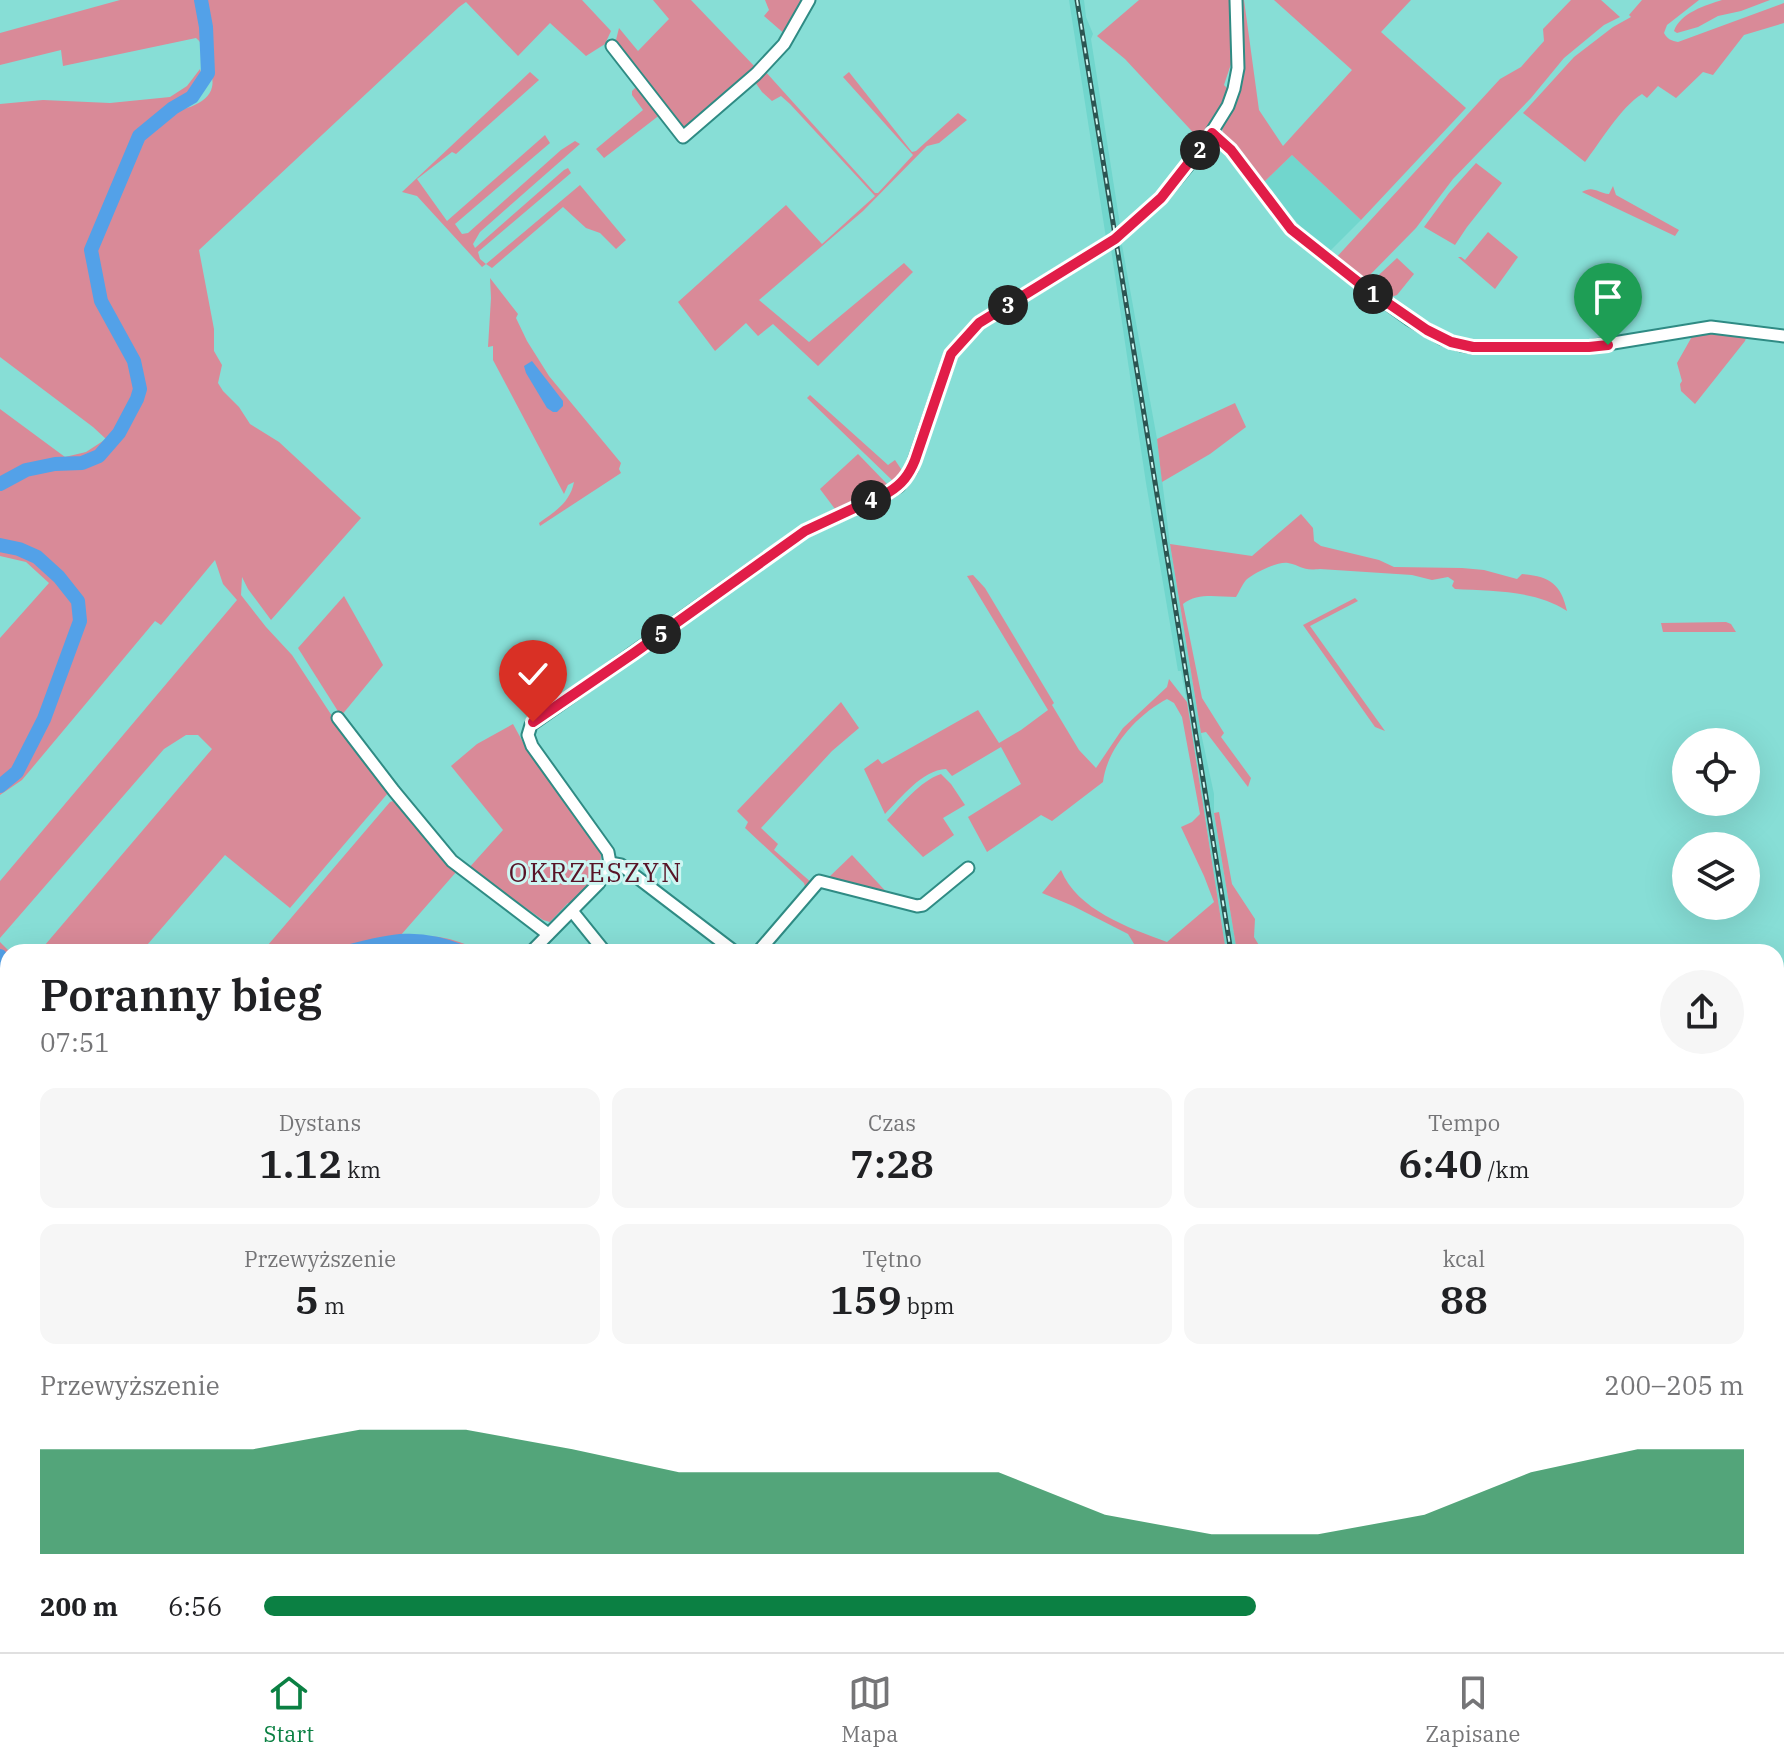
<!DOCTYPE html>
<html lang="pl">
<head>
<meta charset="utf-8">
<style>
  body { margin:0; font-family:"IBM Plex Serif",serif; background:#f6f6f6; color:#202124; height:100vh; display:flex; flex-direction:column; font-size:30px; white-space:nowrap }
  * { box-sizing:border-box; margin:0 }
  p { font-size:26px; color:#757577 }
  .icon { flex:none; width:44px; height:44px; fill:none; stroke:currentColor; stroke-width:2; stroke-linecap:round; stroke-linejoin:round }
  .map { position:relative; flex:1; overflow:hidden }
  .sheet { position:absolute; left:0px; top:944px; width:1784px; height:708px; display:flex; flex-direction:column; background:#fff; border-radius:24px 24px 0 0; box-shadow:0 8px 32px #0002 }
  .sheet>* { flex:none }
  .buttons { position:absolute; left:1672px; top:728px; display:grid; gap:16px }
  .buttons a { display:grid; place-items:center; width:88px; height:88px; border-radius:50%; background:#fff; box-shadow:0 8px 32px #0002; font-size:40px }
  .pin { position:absolute; display:grid; place-items:center; width:68px; height:68px; color:#fff; margin:-82px -34px; border-radius:50% 50% 50% 0; rotate:-45deg; box-shadow:0 0 8px #0007 }
  .pin .icon { rotate:45deg }
  .km { position:absolute; width:40px; height:40px; margin:-20px; border-radius:50%; background:#222; color:#fff; font-size:22px; line-height:40px; text-align:center }
  .round { display:grid; place-items:center; flex:none; width:84px; height:84px; border-radius:42px; background:#f6f6f6 }
  .summary { display:flex; align-items:center; justify-content:space-between; height:136px; padding:0 40px }
  h1 { font-size:44px; font-weight:600; line-height:60px }
  .figures { display:grid; grid-template-columns:repeat(3,1fr); gap:12px; height:136px; padding:8px 40px }
  .figures div { display:grid; align-content:center; border-radius:16px; background:#f6f6f6; text-align:center }
  .figures b { font-size:40px; font-weight:600 }
  .figures small { font-size:22px; font-weight:400 }
  .figures p { font-size:22px }
  .chart { height:224px; padding:16px 40px }
  .chart p { display:flex; justify-content:space-between }
  .chart svg { width:100%; height:144px; margin-top:8px; fill:#0b8043; opacity:.7 }
  ul { padding:0 40px; list-style:none; font-size:26px }
  li { display:grid; grid-template-columns:128px 96px 1fr; align-items:center; height:60px }
  li i { height:20px; border-radius:10px; background:#0b8043 }
  .tabs { display:flex; justify-content:space-around; align-items:center; height:112px; border-top:2px solid #e0e0e0; background:#fff; font-size:22px; color:#757577 }
  .tabs a { display:grid; justify-items:center; gap:4px }
  .tabs .selected { color:#0b8043 }
  .map>svg:first-child { display:block }
  .built { fill:#71d6cd }
  .green { fill:#d98a98 }
  .water { fill:#53a1e8 }
  .lines { fill:none; stroke-linecap:round; stroke-linejoin:round }
  .river { stroke:#53a1e8; stroke-width:14 }
  .minor-casing { stroke:#2f8b84; stroke-width:15 }
  .minor { stroke:#fff; stroke-width:11 }
  .rail-casing { stroke:#2c5552; stroke-width:5 }
  .rail { stroke:#cdf6f2; stroke-width:2; stroke-dasharray:6; stroke-linecap:butt }
  .route-casing { stroke:#fff; stroke-width:16 }
  .route { stroke:#e11d48; stroke-width:10 }
  .labels { text-anchor:middle; dominant-baseline:central; stroke-width:6; stroke-linejoin:round; paint-order:stroke }
  .quarter-label { font-size:26px; letter-spacing:2px; fill:#581427; stroke:#cdf6f2 }
</style>
</head>
<body>
<div class="map">
<svg width="1784" height="1652" viewBox="0 0 1784 1652">
  <rect width="100%" height="100%" fill="#87ded6"/>
  <g class="built">
    <polygon points="1069,0 1084,0 1086,17 1093,34 1091,39 1121,231 1106,238"/>
    <polygon points="1292,155 1361,220 1329,252 1323,248 1323,245 1314,241 1262,184"/>
    <polygon points="1122,245 1157,439 1170,544 1201,733 1214,794 1214,813 1237,952 1226,952 1187,702 1181,671 1178,671 1146,483 1111,249"/>
  </g>
  <g class="green">
    <path d="M120,0H196L197,7H208V0H582L611,31L605,44L586,56L550,23L518,56L466,2L459,7L199,250L214,329V351L222,365L218,383L223,391L239,407L250,424L279,442L361,518L271,620L248,589L242,577L241,595L266,627L292,655L336,722L388,793L290,908L225,855L141,952H39L212,749L198,735H186L164,749L0,938V881L237,600L223,584L215,560L161,625L155,621L22,780L0,795V638L49,583L26,562L0,556V409L65,457L86,452L106,439L93,427L0,357V104L43,100L110,103L170,97L187,86L200,69L202,76L195,90L162,113C178,111 208,106 212,87C214,80 210,68 208,61C205,51 204,45 196,38L63,66L61,50L0,65V33Z"/>
    <polygon points="653,0 691,0 757,69 683,133 615,44 619,28 638,51 669,19"/>
    <polygon points="765,0 806,0 787,36 764,16 769,10"/>
    <polygon points="1139,0 1229,0 1232,2 1233,58 1224,85 1229,90 1201,141 1125,59 1097,36"/>
    <polygon points="1240,0 1244,0 1259,110 1283,146 1352,70 1274,0 1411,0 1381,32 1466,108 1361,220 1292,155 1262,184 1223,135 1222,127 1232,111 1245,53"/>
    <polygon points="1571,0 1601,0 1620,17 1604,25 1564,58 1531,98 1453,179 1416,228 1364,281 1334,260 1500,79 1521,67 1544,41 1543,29"/>
    <path d="M1642,0H1699L1667,25L1664,33C1667,39 1672,41 1678,42L1784,3V23L1744,35L1713,75L1703,72L1676,98L1658,86L1647,98L1642,94C1620,108 1601,141 1585,162L1523,113L1574,57L1613,27L1631,17L1629,15Z"/>
    <path d="M1722,0H1770L1741,11L1718,16L1698,27L1677,33L1674,31C1680,13 1706,5 1722,0Z"/>
    <polygon points="764,70 875,193 878,193 913,155 843,77 849,72 912,152 916,151 958,113 967,120 939,143 927,146 863,211 759,300 809,342 904,263 913,272 818,366 773,324 758,336 746,323 715,351 678,302 786,205 822,244 875,196 790,104 781,96 772,101 762,92 755,82"/>
    <polygon points="530,72 539,80 456,154 452,152 417,179 447,221 545,135 550,143 455,224 462,234 468,233 561,150 575,141 580,144 480,232 473,244 475,248 564,170 568,168 571,173 478,252 480,259 486,264 580,185 626,240 616,249 600,233 586,228 563,207 492,268 486,264 482,267 417,196 402,192"/>
    <polygon points="638,85 661,114 604,158 596,149 643,110 632,95 632,91"/>
    <polygon points="1476,163 1502,183 1467,227 1455,245 1424,227 1449,193"/>
    <path d="M1613,186L1616,195L1679,230L1675,236L1582,192C1593,185 1598,193 1609,194Z"/>
    <polygon points="1488,232 1518,257 1495,289 1458,257 1461,257 1465,260"/>
    <polygon points="1397,258 1414,274 1397,295 1388,298 1368,285"/>
    <path d="M490,278L518,314L516,318L527,341L549,376L621,463L619,469L621,473L540,526L539,523C554,512 570,503 574,482L568,485L564,494L493,360V346L488,347L491,298Z"/>
    <polygon points="1706,332 1747,335 1745,341 1695,404 1681,391 1680,384 1682,381 1677,363 1694,333"/>
    <polygon points="810,395 888,465 895,460 903,472 898,481 894,482 807,398"/>
    <polygon points="1235,403 1246,427 1210,454 1162,482 1157,439"/>
    <polygon points="858,454 889,486 835,509 820,489"/>
    <path d="M1301,514L1313,528L1314,541L1321,546L1379,560L1394,567L1462,568L1484,570L1517,579L1522,574C1550,576 1561,584 1567,611C1535,590 1492,591 1455,589L1452,586L1454,581L1448,577L1432,580L1412,575L1320,569C1301,571 1303,566 1288,563C1278,561 1254,573 1246,580C1242,585 1239,592 1236,597C1218,597 1198,592 1183,604L1202,698L1224,733L1221,737L1251,778L1248,787L1206,732L1201,733L1170,544L1252,556Z"/>
    <path d="M973,575L985,588L1054,703L1052,705L1079,750L1096,768L1123,728L1167,687L1169,679L1187,702L1226,952H1139L1128,934L1073,906L1042,893L1061,870C1077,910 1129,928 1167,942L1214,902L1204,876L1181,827L1192,822L1200,814L1182,717L1174,703L1167,699C1137,715 1107,748 1103,782L1052,821L1041,815L987,852L968,817L1021,784L1001,747L952,776L946,769C922,770 901,798 885,814L864,769L878,759L882,764L978,710L999,743L1021,730L1048,710L967,576Z"/>
    <polygon points="344,596 383,665 341,716 298,648"/>
    <polygon points="1355,598 1358,601 1310,626 1385,731 1375,727 1303,625"/>
    <polygon points="1726,622 1731,624 1736,632 1663,632 1661,623"/>
    <polygon points="841,702 859,728 832,751 761,828 778,844 774,850 812,883 806,890 804,883 745,828 748,822 737,811"/>
    <polygon points="513,724 530,755 564,799 568,808 601,854 600,869 572,905 568,903 550,922 543,920 490,883 488,880 484,882 468,869 503,830 451,766 477,744"/>
    <path d="M941,774L951,784L965,805L943,818L954,835L923,857L887,820C902,804 920,781 941,774Z"/>
    <path d="M393,801L399,804L457,871L400,936C434,935 451,936 482,952L417,950L401,952H262L390,802Z"/>
    <polygon points="1219,812 1232,884 1255,919 1254,937 1263,952 1237,952 1214,813"/>
    <polygon points="852,855 892,898 826,880"/>
    <polygon points="0,942 10,952 8,952 8,1032 0,1022"/>
    <polygon points="8,1090 8,1190 0,1202 0,1103"/>
    <polygon points="1776,1345 1783,1380 1784,1409 1784,1548 1776,1550"/>
    <polygon points="1784,1570 1784,1652 1681,1652 1676,1644 1776,1644 1776,1572"/>
    <polygon points="946,1644 1243,1644 1243,1652 960,1652"/>
    <polygon points="1292,1644 1657,1644 1668,1652 1279,1652"/>
  </g>
  <polygon class="water" points="532,361 563,401 563,406 557,412 553,412 547,408 526,373 524,366"/>
  <g class="lines">
    <g class="river">
      <polyline points="0,484 26,470 55,464 82,463 99,456 119,433 137,399 140,389 134,361 101,301 91,250 139,136 173,108 192,97 208,73 206,27 201,0"/>
      <polyline points="0,545 19,549 37,557 59,577 78,601 80,621 44,719 17,772 0,786"/>
      <path d="M347,952C392,940 418,934 463,952"/>
      <polyline points="0,956 8,969"/>
      <polyline points="1073,1644 1209,1652"/>
    </g>
    <g class="minor-casing">
      <g id="minor">
        <polyline points="612,46 683,137 756,74 784,44 809,0"/>
        <polyline points="1212,133 1231,150 1291,229 1363,286 1409,319 1443,339 1461,345 1473,347 1589,347 1711,327 1784,336"/>
        <polyline points="338,718 394,791 452,861 548,934"/>
        <polyline points="610,863 621,865 735,952"/>
        <polyline points="572,911 605,952"/>
        <polyline points="531,952 599,883 610,863 608,852 532,746 528,735 531,725 805,531 889,492 899,486 911,470 951,354 979,323 1115,239 1161,198 1200,151 1228,106 1234,89 1238,68 1236,0"/>
        <polyline points="758,952 819,881 917,906 923,905 968,868"/>
        <polyline points="0,1033 8,1045"/>
        <polyline points="1776,1092 1784,1092"/>
        <polyline points="780,1644 791,1652"/>
      </g>
    </g>
    <use href="#minor" class="minor"/>
    <g class="rail-casing">
      <g id="rail">
        <polyline points="1077,0 1231,952"/>
        <polyline points="1251,1652 1251,1644"/>
      </g>
    </g>
    <use href="#rail" class="rail"/>
  </g>
  <g class="lines">
    <g class="route-casing">
      <path id="route" d="M533,722L634,653L805,531L889,492C902,484 909,475 915,460L951,354L979,323L1115,239L1161,198L1212,133L1231,150L1291,229L1363,286L1427,330L1451,342L1473,347H1589L1608,345"/>
    </g>
    <use href="#route" class="route"/>
  </g>
  <g class="labels">
    <g class="quarter-label">
      <text x="596" y="872">OKRZESZYN</text>
    </g>
  </g>
</svg>
<div class="buttons">
<a><svg class="icon" aria-label="locate" viewBox="0 0 24 24"><circle cx="12" cy="12" r="6"/><path d="M12 2v4M12 18v4M2 12h4M18 12h4"/></svg></a>
<a><svg class="icon" aria-label="layers" viewBox="0 0 24 24"><path d="M12 4l9 5-9 5-9-5zM3 14l9 5 9-5"/></svg></a>
</div>
<div class="pin" style="left:1608px;top:345px;background:#1e9e55"><svg class="icon" aria-label="arrive" viewBox="0 0 24 24"><path d="M6 21V4h12l-3 4 3 4H6"/></svg></div>
<div class="pin" style="left:533px;top:722px;background:#d93025"><svg class="icon" aria-label="check" viewBox="0 0 24 24"><path d="M5 12l5 5 9-10"/></svg></div>
<b class="km" style="left:1373px;top:294px">1</b>
<b class="km" style="left:1200px;top:150px">2</b>
<b class="km" style="left:1008px;top:305px">3</b>
<b class="km" style="left:871px;top:500px">4</b>
<b class="km" style="left:661px;top:634px">5</b>
<section class="sheet">
<div class="summary"><div><h1>Poranny bieg</h1><p>07:51</p></div><a class="round"><svg class="icon" aria-label="share" viewBox="0 0 24 24"><path d="M12 15V3M7 8l5-5 5 5M5 13v7h14v-7"/></svg></a></div>
<div class="figures">
<div><p>Dystans</p><b>1.12<small> km</small></b></div>
<div><p>Czas</p><b>7:28</b></div>
<div><p>Tempo</p><b>6:40<small> /km</small></b></div>
</div>
<div class="figures">
<div><p>Przewyższenie</p><b>5<small> m</small></b></div>
<div><p>Tętno</p><b>159<small> bpm</small></b></div>
<div><p>kcal</p><b>88</b></div>
</div>
<div class="chart"><p><span>Przewyższenie</span>200–205 m</p>
<svg viewBox="0 0 160 44" preserveAspectRatio="none"><path d="M0 44V12L10 12L20 12L30 6L40 6L50 12L60 19L70 19L80 19L90 19L100 32L110 38L120 38L130 32L140 19L150 12L160 12V44z"/></svg>
</div>
<ul>
<li><b>200 m</b>6:56<i style="width:67%"></i></li>
</ul>
</section>
</div>
<nav class="tabs">
<a class="selected"><svg class="icon" aria-label="home" viewBox="0 0 24 24"><path d="M3 11l9-7 9 7M6 9v11h12V9"/></svg>Start</a>
<a><svg class="icon" aria-label="map" viewBox="0 0 24 24"><path d="M3 6l6-2 6 2 6-2v14l-6 2-6-2-6 2zM9 4v14M15 6v14"/></svg>Mapa</a>
<a><svg class="icon" aria-label="saved" viewBox="0 0 24 24"><path d="M7 4h10v16l-5-4-5 4z"/></svg>Zapisane</a>
</nav>
</body>
</html>
